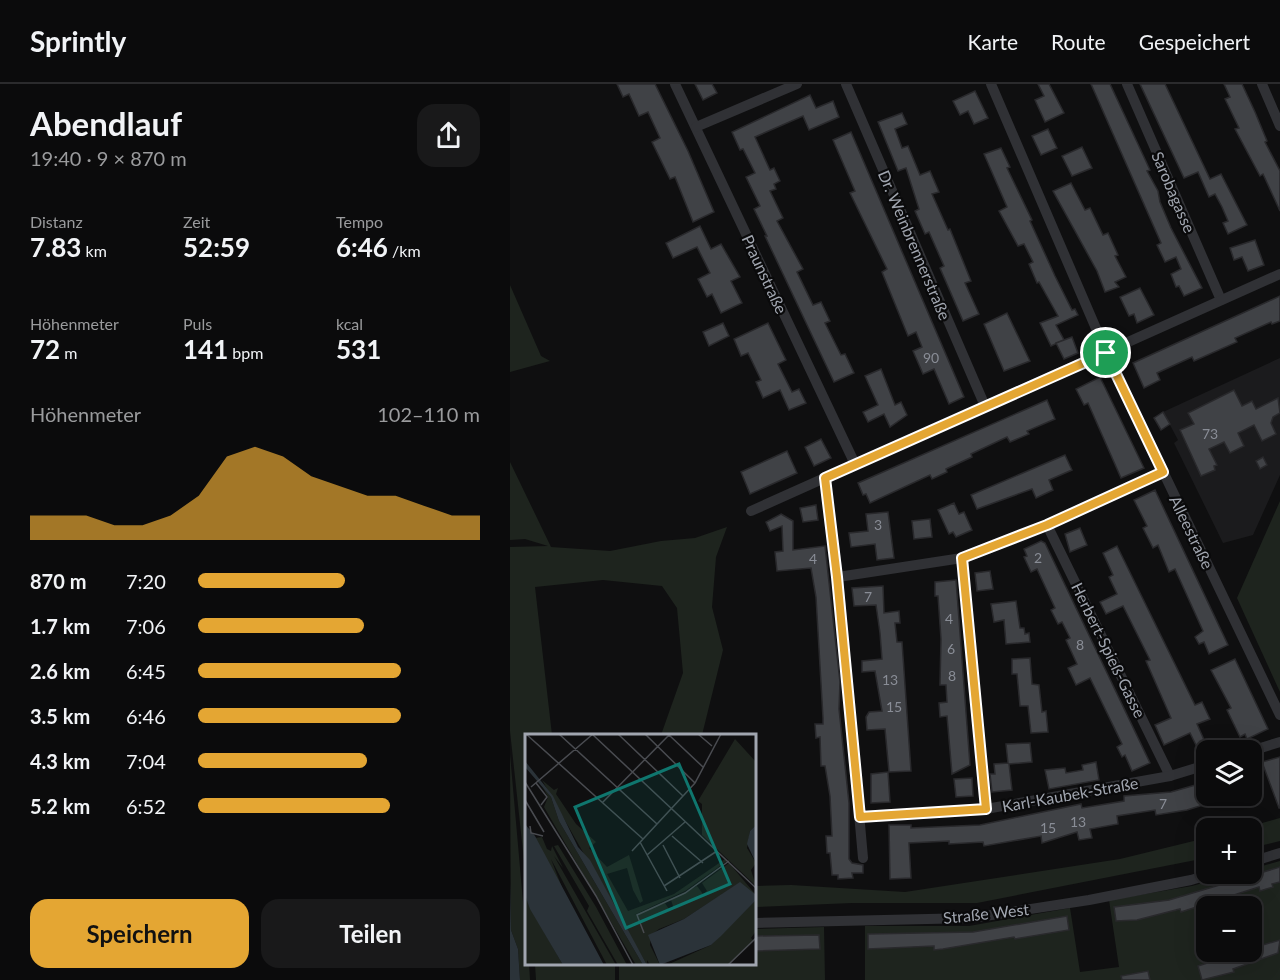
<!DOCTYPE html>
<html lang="de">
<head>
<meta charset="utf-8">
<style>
  body { margin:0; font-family:Lato,sans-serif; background:#19191a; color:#f1f3f6; height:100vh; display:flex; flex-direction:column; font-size:22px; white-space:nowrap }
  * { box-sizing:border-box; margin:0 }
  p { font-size:20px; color:#9a9b9d }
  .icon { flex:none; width:33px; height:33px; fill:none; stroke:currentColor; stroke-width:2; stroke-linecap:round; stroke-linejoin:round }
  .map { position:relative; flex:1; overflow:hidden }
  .drawer { display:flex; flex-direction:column; background:#0b0b0c; width:510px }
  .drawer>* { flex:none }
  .fabs { position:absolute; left:686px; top:656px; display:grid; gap:12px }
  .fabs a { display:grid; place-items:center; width:66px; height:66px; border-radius:12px; background:#0b0b0c; box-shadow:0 6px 24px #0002,0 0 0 2px #2b2b2d; font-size:30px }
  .pin { position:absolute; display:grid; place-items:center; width:51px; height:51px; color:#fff; margin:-26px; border:3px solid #fff; border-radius:50%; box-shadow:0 2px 6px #0007 }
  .round { display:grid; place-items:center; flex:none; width:63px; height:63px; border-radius:18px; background:#19191a }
  .head { display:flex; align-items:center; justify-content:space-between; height:102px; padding:0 30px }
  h1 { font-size:33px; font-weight:700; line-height:45px }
  .figures { display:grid; grid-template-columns:repeat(3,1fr); gap:9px; height:102px; padding:6px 30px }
  .figures div { display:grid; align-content:center }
  .figures b { font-size:26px; font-weight:700 }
  .figures small { font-size:16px; font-weight:400 }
  .figures p { font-size:16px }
  .chart { height:168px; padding:12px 30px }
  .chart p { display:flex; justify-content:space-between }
  .chart svg { width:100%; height:108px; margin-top:6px; fill:#e4a633; opacity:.7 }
  .action { display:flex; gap:12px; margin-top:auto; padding:12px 30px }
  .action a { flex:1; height:69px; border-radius:18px; background:#e4a633; color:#111; font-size:24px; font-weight:700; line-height:69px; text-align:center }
  .action a+a { background:#19191a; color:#f1f3f6 }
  ul { padding:0 30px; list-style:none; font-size:20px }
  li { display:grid; grid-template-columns:96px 72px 1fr; align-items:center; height:45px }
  li i { height:15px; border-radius:8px; background:#e4a633 }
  header { display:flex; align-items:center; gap:36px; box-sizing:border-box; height:84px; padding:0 30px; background:#0b0b0c; border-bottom:2px solid #2b2b2d }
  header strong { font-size:28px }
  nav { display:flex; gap:33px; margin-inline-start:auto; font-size:21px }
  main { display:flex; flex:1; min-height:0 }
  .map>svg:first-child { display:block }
  .built { fill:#1b1b1d }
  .green { fill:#1e241e; fill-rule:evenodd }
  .water { fill:#2b3339 }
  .building { fill:#404246; stroke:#29292c; stroke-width:1.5 }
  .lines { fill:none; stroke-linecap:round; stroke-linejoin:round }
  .minor { stroke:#303135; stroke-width:10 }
  .route-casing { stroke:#fff; stroke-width:12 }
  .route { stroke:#e4a633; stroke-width:8 }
  .labels { text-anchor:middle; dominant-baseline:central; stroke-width:4.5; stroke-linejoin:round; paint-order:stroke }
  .number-label { font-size:14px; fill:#898d96 }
  .street-label { font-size:16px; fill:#a1a6b0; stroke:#0a0a0b }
  .inset-road { fill:none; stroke:#494b50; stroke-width:1.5 }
  .view { fill:#0f766e; fill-opacity:0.15; stroke:#0f766e; stroke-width:3 }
  .inset-edge { fill:none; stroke:#a1a6b0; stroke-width:3 }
</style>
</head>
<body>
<header>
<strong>Sprintly</strong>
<nav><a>Karte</a><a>Route</a><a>Gespeichert</a></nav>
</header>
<main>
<section class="drawer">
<div class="head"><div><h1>Abendlauf</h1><p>19:40 · 9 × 870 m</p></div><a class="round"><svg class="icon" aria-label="share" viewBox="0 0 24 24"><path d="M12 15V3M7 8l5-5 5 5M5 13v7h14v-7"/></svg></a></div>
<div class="figures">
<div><p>Distanz</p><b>7.83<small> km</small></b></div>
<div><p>Zeit</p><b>52:59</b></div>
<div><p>Tempo</p><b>6:46<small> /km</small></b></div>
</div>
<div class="figures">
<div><p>Höhenmeter</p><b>72<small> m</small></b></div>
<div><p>Puls</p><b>141<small> bpm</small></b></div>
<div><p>kcal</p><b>531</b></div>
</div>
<div class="chart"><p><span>Höhenmeter</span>102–110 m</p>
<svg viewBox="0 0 160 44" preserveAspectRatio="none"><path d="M0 44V34L10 34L20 34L30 38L40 38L50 34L60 26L70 10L80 6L90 10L100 18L110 22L120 26L130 26L140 30L150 34L160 34V44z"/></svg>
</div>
<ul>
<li><b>870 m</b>7:20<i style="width:52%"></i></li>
<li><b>1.7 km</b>7:06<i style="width:59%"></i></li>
<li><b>2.6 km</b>6:45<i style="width:72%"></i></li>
<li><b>3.5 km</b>6:46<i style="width:72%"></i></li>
<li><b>4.3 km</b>7:04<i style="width:60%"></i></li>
<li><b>5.2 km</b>6:52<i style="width:68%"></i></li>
</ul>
<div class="action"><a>Speichern</a><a>Teilen</a></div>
</section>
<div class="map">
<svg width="770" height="896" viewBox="0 0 770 896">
  <rect width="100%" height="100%" fill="#0f0f10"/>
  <polygon class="built" points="770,274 770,391 743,451 713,459 664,359 668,356 653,328"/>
  <g class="green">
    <polygon points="0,201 31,272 40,277 0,288"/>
    <polygon points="0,378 41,463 100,467 151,457 185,454 217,443 206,473 202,523 213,566 192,651 151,651 173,589 167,524 152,502 93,496 25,503 42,651 16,652 16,795 0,647 0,463 38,462 15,455 0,456"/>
    <polygon points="770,417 770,608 727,514"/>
    <polygon points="0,670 16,852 16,880 19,880 20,896 10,896 8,865 1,846"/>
    <polygon points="770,734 770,757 741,764 741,744 734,744"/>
    <polygon points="696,754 696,774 467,819 342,819 245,823 245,802 281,801 395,808 610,775"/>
    <path d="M770,777V896H355V842H459L560,824L570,888L609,883L599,816L682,802L728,789H741V785ZM696,822H741V867H696Z"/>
    <polygon points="314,843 315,896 109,896 109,880 244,880 245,845"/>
    <polygon points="25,880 105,880 105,896 26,896"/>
  </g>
  <polygon class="water" points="0,799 1,846 8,865 10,896 0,896"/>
  <g class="building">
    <polygon points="107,0 145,0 178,67 204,128 183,138 165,93 160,95 142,58 150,54 138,28 129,32 119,10 113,13"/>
    <polygon points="185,0 202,0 207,9 193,16"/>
    <polygon points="528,0 539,0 554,29 535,38 525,16 534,12"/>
    <polygon points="581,0 600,0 640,86 637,87 648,107 650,118 661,144 692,204 674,212 669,202 666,203 661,190 671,185 666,173 655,178 647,161 651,159"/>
    <polygon points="630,0 655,0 700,95 711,90 737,141 718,150 713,139 718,137 712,123 705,110 699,113 688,88 674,94"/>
    <polygon points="714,0 732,0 745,28 757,57 755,58 770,87 770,127 753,90 750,92 725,45 729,44 715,15 720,13"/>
    <polygon points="465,7 478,34 464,40 458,27 450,31 443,17"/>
    <polygon points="300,11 306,24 323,17 329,33 299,46 293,32 245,53 260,86 264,84 270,97 264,100 266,105 260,107 273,134 267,137 293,185 287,188 303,221 311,218 320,237 315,239 331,271 335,270 344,289 324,298 255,152 257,152 244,125 250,122 236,93 245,89 233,65 230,66 222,48"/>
    <polygon points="392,29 397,40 385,45 392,64 398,62 410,91 420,87 429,108 422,110 438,146 440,145 461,197 455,199 469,230 453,237 430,184 434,182 419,148 415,150 405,127 409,125 396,84 388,87 368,38"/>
    <polygon points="538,45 547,64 531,71 522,52"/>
    <polygon points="341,48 454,313 439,320 424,285 413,290 403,267 412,263 406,248 398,252 372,188 377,185 340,109 345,107 323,56"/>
    <polygon points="572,63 582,84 562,92 552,72"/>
    <polygon points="491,64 500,83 497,84 522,136 520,137 545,192 562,226 565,225 568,231 546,241 554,256 541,262 530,239 548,232 529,198 527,199 519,180 523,178 514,160 508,162 489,127 497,123 474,70"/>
    <polygon points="561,99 575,126 580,124 593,151 598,149 608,171 605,172 616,193 605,198 609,203 595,208 587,187 543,107"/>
    <polygon points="190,142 201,165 211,160 230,193 221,197 232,219 211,229 202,210 197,213 188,195 200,189 187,163 163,174 156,159"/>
    <polygon points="745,156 754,181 738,187 732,173 724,176 720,164"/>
    <polygon points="630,204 644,231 627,239 624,230 619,232 610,213"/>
    <polygon points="770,212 770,237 762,240 761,238 725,254 727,258 684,277 682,273 647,289 650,296 634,304 623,279"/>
    <polygon points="497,229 520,277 494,287 474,240"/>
    <polygon points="213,239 219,252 199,262 193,248"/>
    <polygon points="258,239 276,276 268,280 282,308 289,305 296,319 279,326 270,306 253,314 246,298 251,296 238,269 231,272 224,255"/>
    <polygon points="562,253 568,269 554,275 546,259"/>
    <polygon points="371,285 385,321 391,318 397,331 380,343 374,330 358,338 353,328 368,321 355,292"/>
    <polygon points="590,293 634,384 611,394 578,319 574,321 566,305"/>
    <polygon points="724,306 732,322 742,317 746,325 768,314 770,329 763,333 761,339 766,350 752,357 744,341 728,349 734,362 720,369 714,358 699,365 707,381 704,382 705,386 691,392 670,346 684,340 678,329"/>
    <polygon points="537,316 545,335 517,347 519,350 500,358 497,353 461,370 462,373 436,385 437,388 422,395 420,391 360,419 356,410 353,411 348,399"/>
    <polygon points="653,328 660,340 651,346 644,334"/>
    <polygon points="311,355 321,374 304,382 295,363"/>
    <polygon points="277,367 287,389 240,410 231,388"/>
    <polygon points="555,371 562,386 539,396 543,406 526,414 522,405 467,425 461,411"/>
    <polygon points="753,373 757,381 750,385 746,377"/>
    <polygon points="645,406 718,561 699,570 694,558 689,560 685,553 693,547 665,485 659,488 648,461 643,464 633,444 637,442 624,416"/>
    <polygon points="444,419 449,430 454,428 462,446 446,453 443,448 439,450 428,426"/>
    <polygon points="306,421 308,436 293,438 290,424"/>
    <polygon points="378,428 384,474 367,476 365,460 341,463 339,449 358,447 356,430"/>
    <polygon points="271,430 283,437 283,466 315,462 330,598 329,625 339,719 339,775 342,779 353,781 353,789 342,789 343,794 328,795 328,791 322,791 320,769 317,769 316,752 322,752 320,712 315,682 311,682 310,653 306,654 305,640 313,640 313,634 306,513 301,484 267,487 265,468 273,467 272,442 260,447 256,438"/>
    <polygon points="420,435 422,453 404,455 402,437"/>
    <polygon points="570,444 577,461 560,468 555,450"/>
    <polygon points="531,457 535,459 640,679 622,687 615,671 612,673 607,663 612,660 580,594 566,601 558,584 567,580 556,556 560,554 552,538 548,540 541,526 545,524 527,485 521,488 514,473 517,472 514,465"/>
    <polygon points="607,462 685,621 692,618 700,635 687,640 698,665 690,669 680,649 654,661 645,641 661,634 636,577 640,576 613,522 596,530 590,518 607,510 599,493 603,491 593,469"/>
    <polygon points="480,487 483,505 467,507 465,489"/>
    <polygon points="446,496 460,681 442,690 437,632 430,633 429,619 437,618 436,601 430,601 431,555 428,512 425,512 425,498"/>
    <polygon points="373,502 374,529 389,527 390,539 385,539 387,558 392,558 401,687 379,688 375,645 357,646 356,633 359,628 372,627 365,587 352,588 352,577 372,575 370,549 366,521 344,522 342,504"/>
    <polygon points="506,517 510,544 514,544 515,550 519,549 520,558 496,560 494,536 484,538 481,520"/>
    <polygon points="520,574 522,600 529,601 532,628 536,627 538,648 521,649 518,622 510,622 507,590 502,590 502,575"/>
    <polygon points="725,575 758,645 737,655 735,650 730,653 717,626 721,624 701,586"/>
    <polygon points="520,659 522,678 499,680 502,706 482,708 480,690 485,690 484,680 498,679 496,660"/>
    <polygon points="770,673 770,724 769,724 752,678"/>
    <polygon points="586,678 589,696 539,705 535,686 555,684 556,689 573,686 572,681"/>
    <polygon points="378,688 380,718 361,719 361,690"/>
    <polygon points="462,694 463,712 446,713 444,695"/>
    <polygon points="689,700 692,711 719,713 677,726 646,731 645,726 607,732 608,740 580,745 582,754 569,756 567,748 532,759 531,752 474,762 473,758 439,760 439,757 399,759 401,794 380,795 379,741 401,741 401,744 470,741 571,720 572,724 614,717 614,712 661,708"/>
    <polygon points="770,783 770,798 762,800 763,803 750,807 749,803 671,828 670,825 627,836 606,837 604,823 659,816"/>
    <polygon points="557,832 559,846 505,855 504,853 433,865 424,866 424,862 358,865 358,850 463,848"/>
    <polygon points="309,851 310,865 244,867 244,852"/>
    <polygon points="770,856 768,869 723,885 724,888 692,896 688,882 734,867 747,867 746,863"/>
    <polygon points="638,887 640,896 612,896 611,892"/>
  </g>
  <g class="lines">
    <g class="minor">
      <polyline points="165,0 345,380"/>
      <polyline points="336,0 475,322"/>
      <polyline points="481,0 600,277 770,631"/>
      <polyline points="617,0 711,216"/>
      <polyline points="752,0 770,42"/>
      <polyline points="186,43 287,0"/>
      <polyline points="315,394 328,493 353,774"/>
      <polyline points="241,427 770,190"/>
      <polyline points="537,441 660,692"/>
      <polyline points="452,474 476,725"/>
      <polyline points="328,493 452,474 537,441 653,388"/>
      <polyline points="741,667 770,658"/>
      <polyline points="350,733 476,725 660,692 696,681"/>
      <polyline points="741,778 770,769"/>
      <polyline points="244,839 462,834 579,816 681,796 704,789"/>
    </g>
  </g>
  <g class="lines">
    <g class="route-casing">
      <polygon id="route" points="596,269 653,388 537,441 452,474 476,725 350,733 327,493 315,394"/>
    </g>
    <use href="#route" class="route"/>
  </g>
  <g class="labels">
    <g class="number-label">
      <text x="421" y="273">90</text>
      <text x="700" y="349">73</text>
      <text x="368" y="440">3</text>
      <text x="528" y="473">2</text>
      <text x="303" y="474">4</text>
      <text x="358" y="512">7</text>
      <text x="439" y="534">4</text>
      <text x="570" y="560">8</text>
      <text x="441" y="564">6</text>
      <text x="442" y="591">8</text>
      <text x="380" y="595">13</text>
      <text x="384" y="622">15</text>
      <text x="653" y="719">7</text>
      <text x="568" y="737">13</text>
      <text x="538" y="743">15</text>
    </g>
    <g class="street-label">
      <text transform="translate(664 108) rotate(67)">Sarobagasse</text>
      <text transform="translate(405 161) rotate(67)">Dr. Weinbrennerstraße</text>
      <text transform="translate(255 190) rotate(65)">Praunstraße</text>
      <text transform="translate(682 448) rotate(64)">Alleestraße</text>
      <text transform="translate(599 566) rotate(64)">Herbert-Spieß-Gasse</text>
      <text transform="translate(560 710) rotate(-10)">Karl-Kaubek-Straße</text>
      <text transform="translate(476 829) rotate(-6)">Straße West</text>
    </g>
  </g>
  <g transform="translate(15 650)">
    <rect width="231" height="231" fill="#0f0f10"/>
    <path d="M210,5L231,28V91L225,97L222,114L231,129L226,136L231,152L177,101V70L173,67ZM17,46L29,56L33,54L31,60L51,90L71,108L64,114L82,133L104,121L118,167L115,169L108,156L102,134L82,140L103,177L149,160L200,125L202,127L160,157L109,181L140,169L145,177L149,175L146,166L172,152L178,160L182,157L177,149L204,129L231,161L213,150L159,185L134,195L126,201L125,211L135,231H125L122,226V231ZM15,48L26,63L34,87L118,231H111L19,73L23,63ZM17,103L22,115L26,117L27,112L38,134L29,122L91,231H82L26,125L38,156L10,104ZM33,111L71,173L102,231H93L62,177L64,172L29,112ZM0,161L6,175L38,231H0ZM231,166V197L226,204L229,207L203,231H142L186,211Z" fill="#1e241e"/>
    <path d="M0,27L28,62L53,113L65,126L122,231H118L34,87L26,63L0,33ZM0,90L10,102L79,231H38L5,175L0,161ZM231,91V129L222,110L225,97ZM215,148L231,161V166L196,202L186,211L135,231L123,201L159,185Z" fill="#2b3339"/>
    <path class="inset-road" d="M1,0L118,105M34,0L132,90M67,0L231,154M93,0L158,62M120,0L170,49M173,0L187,12M144,1L178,33M0,48L71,162L108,231M11,49L22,63L16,71M6,53L68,0M0,66L19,98M77,69L145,0M5,92L6,99L18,102M147,102L178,129M115,108L142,157M138,111L155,144M107,117L170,49L196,0M122,121L160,88M139,152L192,117M119,199L112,181L160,159L204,127M203,231L231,204"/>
    <path class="view" d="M154,30L205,150L101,194L50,73Z"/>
    <rect width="231" height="231" class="inset-edge"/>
  </g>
</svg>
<div class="fabs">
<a><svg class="icon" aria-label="layers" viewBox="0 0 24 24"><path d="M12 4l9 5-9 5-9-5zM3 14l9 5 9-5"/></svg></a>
<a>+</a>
<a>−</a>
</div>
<div class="pin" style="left:596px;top:269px;background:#1e9e55"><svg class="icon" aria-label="arrive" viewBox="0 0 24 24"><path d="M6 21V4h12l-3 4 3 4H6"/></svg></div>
</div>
</main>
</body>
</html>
